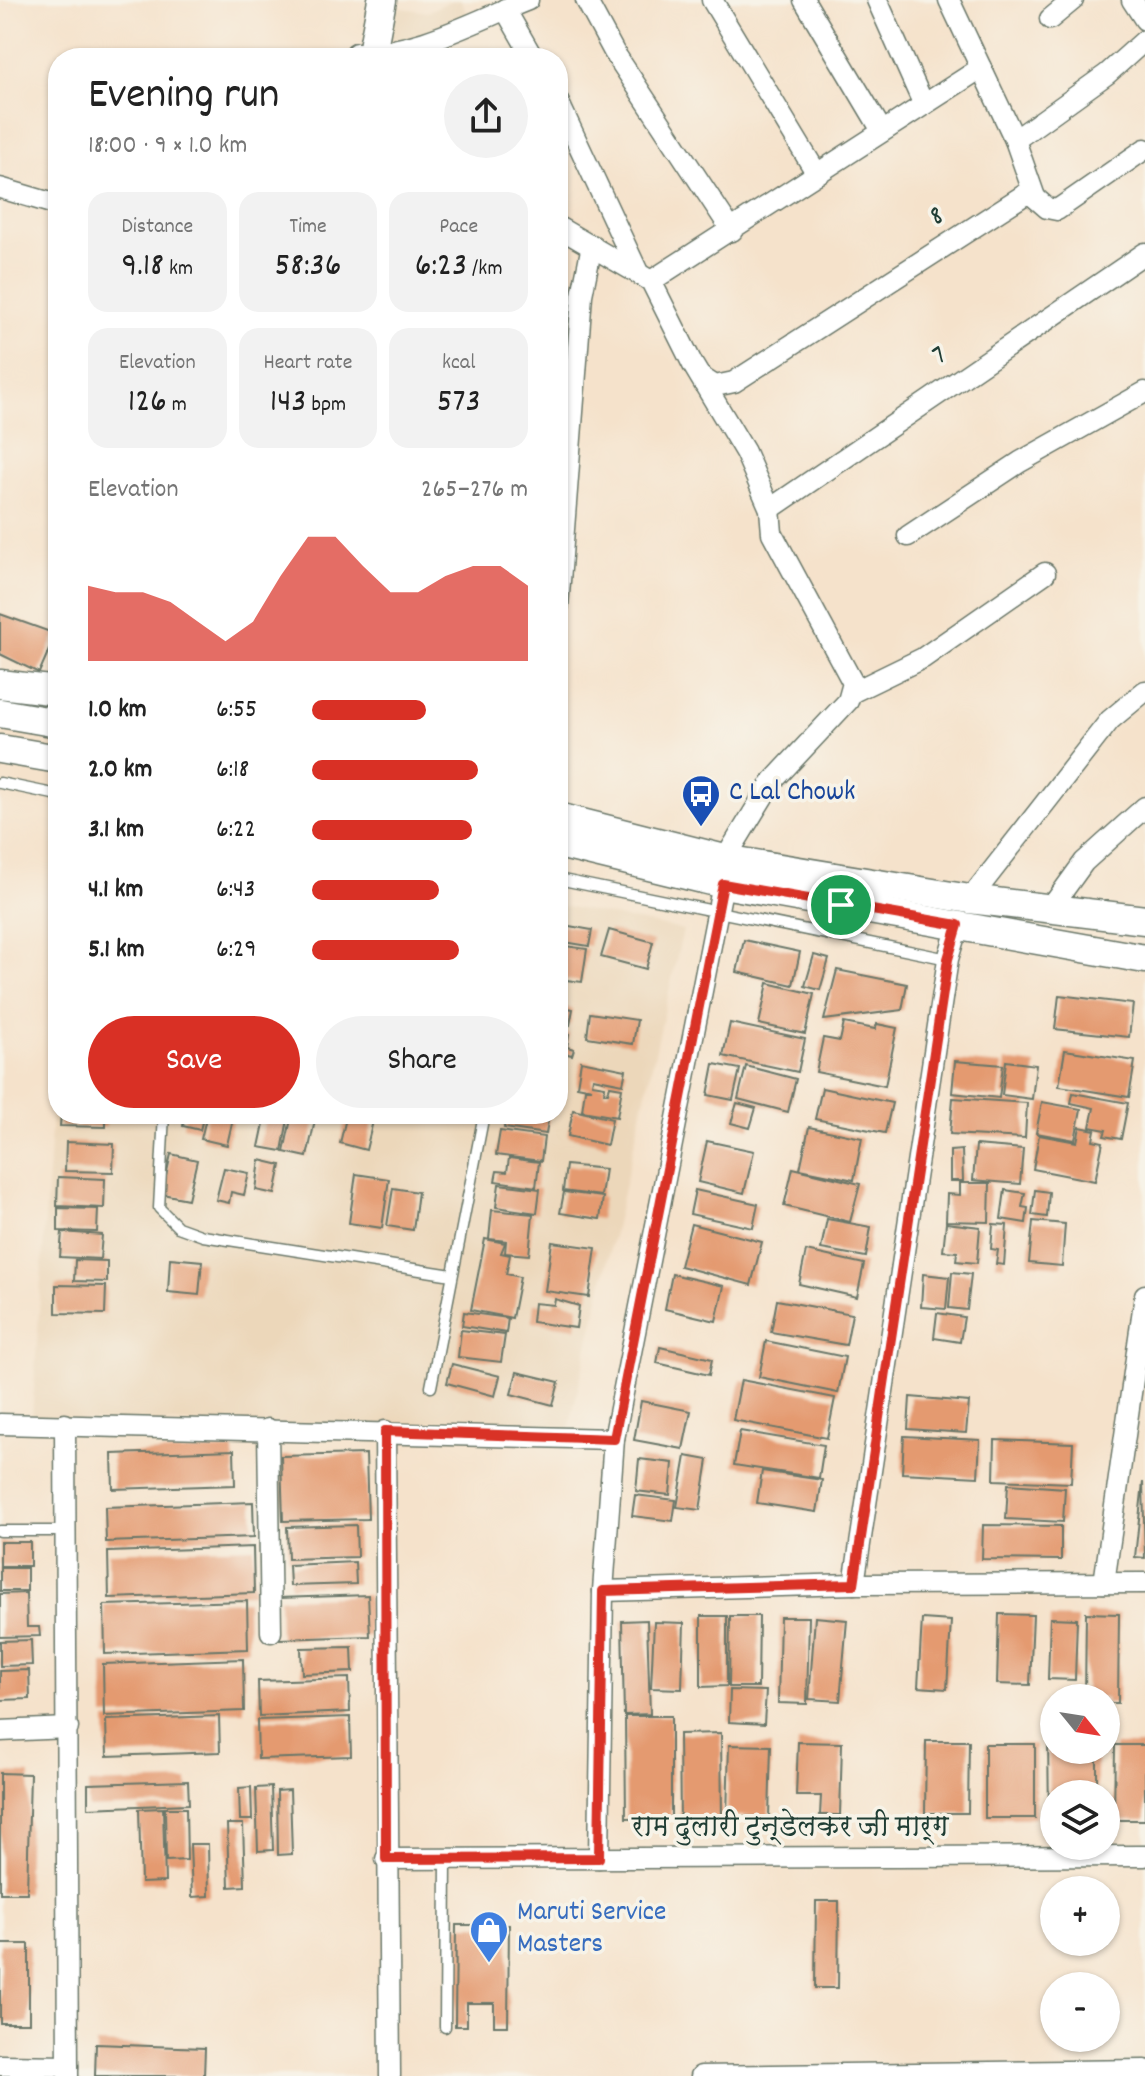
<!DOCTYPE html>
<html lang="en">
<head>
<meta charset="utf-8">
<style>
  body { margin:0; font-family:Dekko,"Playpen Sans Deva",sans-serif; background:#f2f2f2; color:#222; height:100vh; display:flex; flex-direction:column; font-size:30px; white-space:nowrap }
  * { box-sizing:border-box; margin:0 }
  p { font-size:26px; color:#767676 }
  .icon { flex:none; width:44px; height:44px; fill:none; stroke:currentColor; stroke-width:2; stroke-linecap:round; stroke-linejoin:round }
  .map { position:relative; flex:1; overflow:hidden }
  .drawer { position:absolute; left:48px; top:48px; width:520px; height:1076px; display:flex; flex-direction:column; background:#fff; border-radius:32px; box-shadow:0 2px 6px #0004 }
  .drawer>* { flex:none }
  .needle { width:52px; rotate:120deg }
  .fabs { position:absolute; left:1040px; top:1684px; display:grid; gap:16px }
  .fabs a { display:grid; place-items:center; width:80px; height:80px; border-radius:50%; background:#fff; box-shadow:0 2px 6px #0004; font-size:40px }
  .pin { position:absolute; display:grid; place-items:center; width:68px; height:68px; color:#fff; margin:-34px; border:4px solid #fff; border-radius:50%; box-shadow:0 2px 8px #0007 }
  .round { display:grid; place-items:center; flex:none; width:84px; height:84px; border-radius:42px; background:#f2f2f2 }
  .overview { display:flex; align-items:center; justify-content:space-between; height:136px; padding:0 40px }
  h1 { font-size:44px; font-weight:600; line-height:60px }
  .metrics { display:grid; grid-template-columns:repeat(3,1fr); gap:12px; height:136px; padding:8px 40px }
  .metrics div { display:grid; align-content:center; border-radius:20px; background:#f2f2f2; text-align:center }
  .metrics b { font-size:34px; font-weight:600 }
  .metrics small { font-size:22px; font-weight:400 }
  .metrics p { font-size:22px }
  .chart { height:224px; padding:16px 40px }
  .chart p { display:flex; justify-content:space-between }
  .chart svg { width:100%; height:144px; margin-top:8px; fill:#d93025; opacity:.7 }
  .action { display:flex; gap:16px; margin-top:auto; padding:16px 40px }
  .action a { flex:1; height:92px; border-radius:48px; background:#d93025; color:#fff; font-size:32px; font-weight:600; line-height:92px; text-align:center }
  .action a+a { background:#f2f2f2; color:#222 }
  ul { padding:0 40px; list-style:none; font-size:26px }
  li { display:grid; grid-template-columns:128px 96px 1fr; align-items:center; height:60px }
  li i { height:20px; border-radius:10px; background:#d93025 }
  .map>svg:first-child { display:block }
  .built { fill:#ecd7ba }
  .building { fill:#e49a70 }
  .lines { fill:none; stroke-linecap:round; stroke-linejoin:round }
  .lane-casing { stroke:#6a7769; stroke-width:13 }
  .street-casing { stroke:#6a7769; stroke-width:23 }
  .secondary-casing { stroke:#6a7769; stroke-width:31 }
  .lane { stroke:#fff; stroke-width:10 }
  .street { stroke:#fff; stroke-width:20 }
  .secondary { stroke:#fff; stroke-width:28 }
  .route-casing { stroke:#fff; stroke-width:16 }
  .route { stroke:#d93025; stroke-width:10 }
  .labels { text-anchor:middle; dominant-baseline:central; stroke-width:7; stroke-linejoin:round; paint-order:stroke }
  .street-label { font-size:28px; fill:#1f3d34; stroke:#f7f3e8 }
  .transit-label { font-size:28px; fill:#164399; stroke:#f7f3e8; text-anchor:start }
  .shop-label { font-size:28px; fill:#366cbe; stroke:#f7f3e8; text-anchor:start }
</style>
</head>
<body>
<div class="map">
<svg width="1145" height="2076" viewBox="0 0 1145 2076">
  <rect width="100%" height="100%" fill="#f7f3e8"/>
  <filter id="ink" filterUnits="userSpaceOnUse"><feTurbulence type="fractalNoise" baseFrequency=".0125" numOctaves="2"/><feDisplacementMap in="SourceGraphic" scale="16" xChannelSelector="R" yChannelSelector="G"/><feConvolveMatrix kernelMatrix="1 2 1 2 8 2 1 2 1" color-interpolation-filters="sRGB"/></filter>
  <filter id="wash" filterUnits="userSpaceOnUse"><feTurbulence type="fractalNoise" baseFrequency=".006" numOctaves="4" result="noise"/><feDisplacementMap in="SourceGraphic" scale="32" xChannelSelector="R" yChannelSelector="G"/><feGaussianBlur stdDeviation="1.8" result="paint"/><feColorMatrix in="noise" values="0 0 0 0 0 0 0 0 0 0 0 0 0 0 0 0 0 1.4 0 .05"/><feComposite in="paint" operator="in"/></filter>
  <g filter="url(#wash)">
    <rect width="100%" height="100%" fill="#f5e2cb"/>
    <g class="built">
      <polygon points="452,0 461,0 471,24 383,50 396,7 427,12"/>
      <polygon points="558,905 683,930 568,1433 32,1419 58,1023 58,1114 558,1114"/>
    </g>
    <g id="blocks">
      <g class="building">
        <polygon points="0,614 56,634 39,673 0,654"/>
        <polygon points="558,924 592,930 589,946 558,941"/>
        <polygon points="609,930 653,942 646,969 601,957"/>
        <polygon points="744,940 800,952 793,985 737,972"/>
        <polygon points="558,945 587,949 582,982 558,979"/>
        <polygon points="814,955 829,959 820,990 805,986"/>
        <polygon points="837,970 907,984 902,1010 824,1020"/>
        <polygon points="768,983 814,994 805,1034 759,1024"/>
        <polygon points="1059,995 1133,1004 1129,1037 1055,1029"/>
        <polygon points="558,1006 573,1009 570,1025 558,1022"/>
        <polygon points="590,1013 637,1020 633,1044 587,1037"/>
        <polygon points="730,1023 805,1039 798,1072 723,1056"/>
        <polygon points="844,1023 875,1029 877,1024 897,1028 885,1086 816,1072 823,1038 840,1041"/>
        <polygon points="558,1032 569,1034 567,1047 574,1049 572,1055 558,1052"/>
        <polygon points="1065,1050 1135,1061 1129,1097 1059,1086"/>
        <polygon points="581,1061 626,1070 623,1084 593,1078 592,1084 605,1086 604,1093 608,1093 610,1086 622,1088 617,1117 582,1111 585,1089 592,1089 577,1086"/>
        <polygon points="955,1061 1003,1065 999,1098 952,1093"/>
        <polygon points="1006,1061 1036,1065 1032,1099 1002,1095"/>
        <polygon points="714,1064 740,1069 733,1100 708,1095"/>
        <polygon points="746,1066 796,1079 788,1112 738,1099"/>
        <rect x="55" y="1075" width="3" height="25"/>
        <polygon points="822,1088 892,1103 885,1133 815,1119"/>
        <polygon points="1073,1093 1128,1103 1121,1139 1104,1136 1106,1130 1090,1127 1094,1108 1071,1103"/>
        <polygon points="953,1098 1027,1103 1025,1138 950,1134"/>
        <polygon points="1042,1102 1081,1109 1075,1140 1036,1133"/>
        <polygon points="737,1103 756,1108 750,1128 731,1123"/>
        <polygon points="573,1110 612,1119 607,1145 568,1136"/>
        <polygon points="61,1114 106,1114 106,1127 60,1126"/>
        <polygon points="185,1114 204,1114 200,1130 183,1126"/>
        <polygon points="207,1114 234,1114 227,1145 201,1139"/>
        <polygon points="266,1114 289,1114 282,1151 259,1147"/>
        <polygon points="292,1114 316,1116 307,1157 284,1152"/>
        <polygon points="347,1114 373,1121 366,1150 340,1143"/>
        <polygon points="506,1114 549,1114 546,1134 504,1128"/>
        <polygon points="809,1127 862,1138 854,1180 800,1169"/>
        <polygon points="1080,1127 1095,1130 1093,1140 1103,1142 1095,1181 1033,1169 1039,1135 1077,1142"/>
        <polygon points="500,1131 544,1137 541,1161 496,1155"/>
        <polygon points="707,1141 754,1151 744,1193 698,1182"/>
        <polygon points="66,1142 114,1144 113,1172 65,1171"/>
        <polygon points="976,1145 1023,1149 1020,1184 973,1180"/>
        <polygon points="962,1150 963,1181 950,1181 950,1151"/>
        <polygon points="171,1154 197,1160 188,1199 162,1194"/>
        <polygon points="509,1158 539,1162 536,1187 495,1181 497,1171 507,1172"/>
        <polygon points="260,1160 281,1165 275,1194 256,1190"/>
        <polygon points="566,1165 605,1169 601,1196 563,1191"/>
        <polygon points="224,1168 249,1173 244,1195 231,1192 229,1203 216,1200"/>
        <polygon points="793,1168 860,1184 850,1222 784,1206"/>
        <polygon points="356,1174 389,1179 382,1228 349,1223"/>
        <polygon points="58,1177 105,1179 104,1208 57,1206"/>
        <polygon points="960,1183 990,1183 989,1222 946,1221 947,1194 960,1195"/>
        <polygon points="499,1184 540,1189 537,1213 496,1207"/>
        <polygon points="393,1188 418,1192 413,1230 387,1226"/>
        <polygon points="695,1190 758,1204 753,1228 690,1214"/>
        <polygon points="1005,1190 1025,1193 1022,1207 1028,1208 1026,1223 1001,1219"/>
        <polygon points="1035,1190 1049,1192 1047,1217 1032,1215"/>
        <polygon points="564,1192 603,1197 600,1219 560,1213"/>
        <polygon points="58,1208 98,1209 97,1232 58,1231"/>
        <polygon points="492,1210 533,1214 529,1255 505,1253 506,1241 489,1239"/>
        <polygon points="827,1219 871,1227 866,1257 821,1249"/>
        <polygon points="1033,1221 1065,1224 1062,1266 1029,1263"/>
        <polygon points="946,1223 980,1227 977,1263 956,1261 957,1252 943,1251"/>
        <polygon points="691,1224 762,1242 751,1285 680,1266"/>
        <polygon points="993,1224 1007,1225 1004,1265 996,1264 998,1250 991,1249"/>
        <polygon points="62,1232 102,1235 100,1259 60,1257"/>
        <polygon points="485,1239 505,1243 501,1253 510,1255 506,1274 520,1277 512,1318 471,1310"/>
        <polygon points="552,1242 596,1248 589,1297 545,1291"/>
        <polygon points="806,1251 864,1264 857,1297 799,1284"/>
        <polygon points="170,1258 202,1261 199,1295 168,1292"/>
        <polygon points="75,1260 107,1261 107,1282 74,1281"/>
        <polygon points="952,1272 971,1274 967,1310 949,1308"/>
        <polygon points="672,1274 724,1286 716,1321 665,1309"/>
        <polygon points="923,1274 949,1277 946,1309 921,1307"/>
        <polygon points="56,1285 106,1286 105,1314 56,1313"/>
        <polygon points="555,1299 579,1306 576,1328 532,1322 534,1303 554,1305"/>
        <polygon points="777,1300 852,1314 846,1345 771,1332"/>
        <polygon points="464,1312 508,1318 506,1333 462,1326"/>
        <polygon points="937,1313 964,1317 960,1342 934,1338"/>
        <polygon points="461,1330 505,1335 501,1362 458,1357"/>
        <polygon points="766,1341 845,1357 838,1393 759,1377"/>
        <polygon points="660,1347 712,1359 709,1375 657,1363"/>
        <polygon points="452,1364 500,1376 495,1396 447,1383"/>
        <polygon points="517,1372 559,1382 553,1405 511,1394"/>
        <polygon points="741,1380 835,1398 827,1438 733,1420"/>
        <polygon points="910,1397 969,1402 966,1433 908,1429"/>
        <polygon points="641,1401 691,1411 683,1449 634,1440"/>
        <polygon points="740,1431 824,1445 819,1478 734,1465"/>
        <polygon points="904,1436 980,1440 978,1477 902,1473"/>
        <polygon points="995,1440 1073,1443 1071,1483 994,1480"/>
        <polygon points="234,1450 235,1485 113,1489 112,1454"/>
        <polygon points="366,1454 368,1519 283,1521 281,1456"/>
        <polygon points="686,1456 708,1460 700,1510 677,1507"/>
        <polygon points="639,1459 673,1463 670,1495 636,1491"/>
        <polygon points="762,1471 822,1480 817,1512 757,1503"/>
        <polygon points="1143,1482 1145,1558 1135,1557"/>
        <polygon points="1008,1484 1065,1488 1063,1522 1006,1519"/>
        <polygon points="635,1495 676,1500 673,1521 632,1516"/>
        <polygon points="253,1502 254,1537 106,1542 105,1507"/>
        <polygon points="356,1525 357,1557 288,1559 287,1527"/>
        <polygon points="983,1525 1061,1526 1061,1560 982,1559"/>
        <rect x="0" y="1542" width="30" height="24"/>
        <polygon points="253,1547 254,1593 109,1598 108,1552"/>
        <polygon points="355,1562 356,1584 290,1586 289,1565"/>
        <rect x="0" y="1568" width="27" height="23"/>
        <polygon points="26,1593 27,1627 39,1627 40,1636 0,1637 0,1594"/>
        <polygon points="368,1595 370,1636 280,1639 279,1598"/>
        <polygon points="247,1601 248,1649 105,1654 104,1605"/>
        <polygon points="1086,1613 1119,1614 1118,1703 1106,1703 1106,1698 1085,1698"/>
        <polygon points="999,1614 1033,1615 1030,1685 997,1684"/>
        <polygon points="701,1616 727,1616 727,1686 701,1687"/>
        <polygon points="730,1616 759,1616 758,1687 729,1687"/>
        <polygon points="780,1617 809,1617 807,1704 778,1703"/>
        <polygon points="815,1617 847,1620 840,1701 809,1699"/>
        <polygon points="1050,1618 1077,1619 1075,1680 1048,1679"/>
        <polygon points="922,1619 951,1621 947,1689 918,1687"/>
        <polygon points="647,1620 650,1714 624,1715 622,1621"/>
        <polygon points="654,1622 684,1623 682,1689 651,1688"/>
        <polygon points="31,1640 32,1665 0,1666 0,1641"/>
        <polygon points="352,1647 353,1672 302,1674 301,1648"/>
        <polygon points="243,1659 244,1711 104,1716 103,1664"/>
        <polygon points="29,1670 30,1699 0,1700 0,1671"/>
        <polygon points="349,1678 350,1712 259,1716 258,1681"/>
        <polygon points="730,1690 766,1691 764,1724 729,1722"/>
        <polygon points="219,1716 220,1752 107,1756 106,1720"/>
        <polygon points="625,1716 671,1716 671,1817 626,1818"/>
        <polygon points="350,1717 351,1756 258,1759 257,1720"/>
        <polygon points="721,1733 722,1820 680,1820 679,1734"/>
        <polygon points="1048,1737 1054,1737 1054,1750 1097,1750 1097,1794 1054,1794 1054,1818 1049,1818"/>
        <polygon points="926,1741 969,1741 968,1813 925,1813"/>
        <polygon points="798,1742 842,1743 840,1815 820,1815 821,1796 796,1796"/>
        <rect x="985" y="1744" width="50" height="74"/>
        <polygon points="729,1745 771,1746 769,1817 727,1816"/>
        <polygon points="1115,1745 1145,1745 1145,1820 1114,1820"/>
        <polygon points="0,1773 30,1774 27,1893 0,1893"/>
        <polygon points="188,1781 189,1804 88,1808 88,1784"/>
        <polygon points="251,1787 252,1820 240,1820 239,1788"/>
        <polygon points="271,1787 273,1850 258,1851 256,1788"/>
        <polygon points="290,1790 292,1854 278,1855 277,1791"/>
        <polygon points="163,1808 165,1882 141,1883 139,1809"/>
        <polygon points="165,1808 186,1808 187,1860 166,1861"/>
        <polygon points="227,1824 243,1824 245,1886 229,1887"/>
        <polygon points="190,1844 208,1844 209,1896 192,1897"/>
        <polygon points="816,1901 839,1901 838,1988 815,1988"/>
        <polygon points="456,1925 509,1925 508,2026 494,2026 494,2003 467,2003 467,2026 455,2026"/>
        <rect x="0" y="1944" width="29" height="79"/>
        <polygon points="96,2044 205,2048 204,2076 95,2076"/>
      </g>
    </g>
  </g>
  <g filter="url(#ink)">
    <use href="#blocks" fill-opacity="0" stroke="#6a7769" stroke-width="2"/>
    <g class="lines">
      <g class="lane-casing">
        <g id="lane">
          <polyline points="0,783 58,795"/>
          <polyline points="558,879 948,959"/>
          <polyline points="164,1114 159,1208 178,1227 203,1236 452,1275"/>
          <polyline points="431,1387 484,1114"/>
          <polyline points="0,1531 65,1531"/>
          <polyline points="445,2027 446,1858"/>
        </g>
      </g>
      <g class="street-casing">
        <g id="street">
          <polyline points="586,0 614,52 732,231"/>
          <polyline points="712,0 817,174"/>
          <polyline points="804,0 882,131"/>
          <polyline points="877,0 923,103"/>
          <polyline points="949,0 1015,140 1035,197"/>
          <polyline points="1132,0 1145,20"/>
          <polyline points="505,9 533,58"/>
          <polyline points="1050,19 1073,0"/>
          <path d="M356,53C416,55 474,21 528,0"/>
          <polyline points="558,101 637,270"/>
          <polyline points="1015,140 1107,74 1145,40"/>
          <polyline points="0,188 58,205"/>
          <polyline points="558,227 651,281 693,365 745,452 770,509 772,533 853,683 848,701 772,782 725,859"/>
          <polyline points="651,281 981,68"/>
          <polyline points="701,377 715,386 734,382 1024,195 1032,195 1047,208 1057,210 1145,149"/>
          <polyline points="770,509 1145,253"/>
          <polyline points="908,536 1020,462 1145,392"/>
          <polyline points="558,607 582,295 592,245"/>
          <polyline points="851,693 923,658 1045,573"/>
          <polyline points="970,899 1110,720 1145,691"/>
          <polyline points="1050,909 1084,862 1145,807"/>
          <polyline points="0,1424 614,1439"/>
          <polyline points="65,1424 68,2076"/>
          <polyline points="268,1429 271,1632"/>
          <polyline points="385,1431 390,2076"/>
          <polyline points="1104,1583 1145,1295"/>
          <polyline points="854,1584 948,959 958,925"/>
          <polyline points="603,1591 854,1584 1145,1583"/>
          <polyline points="0,1731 68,1728"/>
          <polyline points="599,1858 603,1591 614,1439 723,884"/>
          <polyline points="386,1859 1145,1856"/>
          <polyline points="0,2065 68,2066"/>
          <polyline points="701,2076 1145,2070"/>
        </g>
      </g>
      <g class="secondary-casing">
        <g id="secondary">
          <polyline points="371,58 382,0"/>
          <polyline points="0,684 58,691"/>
          <polyline points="0,713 58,723"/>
          <polyline points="0,749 58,759"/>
          <polyline points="558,817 725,859 970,899 1145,920"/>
          <polyline points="558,844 723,884 1145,959"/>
        </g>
      </g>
      <use href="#lane" class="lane"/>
      <use href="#street" class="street"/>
      <use href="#secondary" class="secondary"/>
    </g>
  </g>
  <g class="lines" filter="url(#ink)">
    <g class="route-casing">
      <polygon id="route" points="723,884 958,925 948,959 854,1584 603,1591 599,1858 386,1859 385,1431 614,1439"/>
    </g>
    <use href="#route" class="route"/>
  </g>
  <defs>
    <g id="bus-pin" transform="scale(2)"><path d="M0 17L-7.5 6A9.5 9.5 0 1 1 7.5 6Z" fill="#1a4fb4" stroke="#f7f3e8"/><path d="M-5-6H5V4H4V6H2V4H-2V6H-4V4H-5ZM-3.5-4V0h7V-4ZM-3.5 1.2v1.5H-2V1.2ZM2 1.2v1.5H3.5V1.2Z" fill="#fff"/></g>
    <g id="shop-pin" transform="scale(2)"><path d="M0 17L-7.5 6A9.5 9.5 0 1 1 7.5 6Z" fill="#3f7fe0" stroke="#f7f3e8"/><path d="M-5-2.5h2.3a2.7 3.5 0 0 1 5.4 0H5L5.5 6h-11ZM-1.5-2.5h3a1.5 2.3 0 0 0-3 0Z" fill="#fff"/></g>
  </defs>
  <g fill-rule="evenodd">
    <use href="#bus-pin" x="701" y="794"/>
    <use href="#shop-pin" x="489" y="1930"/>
  </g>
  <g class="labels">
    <g class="street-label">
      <text transform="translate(938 218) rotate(-33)">8</text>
      <text transform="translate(941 357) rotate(-34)">7</text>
      <text x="790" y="1829">राम दुलारी टुन्डेलकर जी मार्ग</text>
    </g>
    <g class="transit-label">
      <text x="729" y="794">C Lal Chowk</text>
    </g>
    <g class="shop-label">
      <text x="517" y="1914">Maruti Service<tspan x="517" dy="32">Masters</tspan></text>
    </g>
  </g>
</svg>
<div class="fabs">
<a><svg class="needle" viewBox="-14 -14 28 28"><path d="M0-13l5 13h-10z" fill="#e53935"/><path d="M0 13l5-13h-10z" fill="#767676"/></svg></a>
<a><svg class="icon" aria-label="layers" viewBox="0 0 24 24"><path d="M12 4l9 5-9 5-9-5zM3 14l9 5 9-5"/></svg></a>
<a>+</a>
<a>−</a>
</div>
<div class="pin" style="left:841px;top:905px;background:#1e9e55"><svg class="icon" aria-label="arrive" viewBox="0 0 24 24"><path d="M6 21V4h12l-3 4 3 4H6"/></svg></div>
<section class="drawer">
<div class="overview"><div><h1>Evening run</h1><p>18:00 · 9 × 1.0 km</p></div><a class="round"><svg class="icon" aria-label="share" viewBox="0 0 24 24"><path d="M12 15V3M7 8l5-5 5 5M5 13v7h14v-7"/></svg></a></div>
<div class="metrics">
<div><p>Distance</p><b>9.18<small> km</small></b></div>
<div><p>Time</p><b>58:36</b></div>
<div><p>Pace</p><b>6:23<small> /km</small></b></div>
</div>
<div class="metrics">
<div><p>Elevation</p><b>126<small> m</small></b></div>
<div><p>Heart rate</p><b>143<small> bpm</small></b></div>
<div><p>kcal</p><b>573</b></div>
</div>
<div class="chart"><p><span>Elevation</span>265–276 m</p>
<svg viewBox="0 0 160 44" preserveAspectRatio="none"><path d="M0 44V21L10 23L20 23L30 26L40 32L50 38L60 32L70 18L80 6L90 6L100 15L110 23L120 23L130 18L140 15L150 15L160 21V44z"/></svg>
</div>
<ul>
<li><b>1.0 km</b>6:55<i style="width:53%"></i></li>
<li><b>2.0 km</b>6:18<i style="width:77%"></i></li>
<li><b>3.1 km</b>6:22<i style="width:74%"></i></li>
<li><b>4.1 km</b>6:43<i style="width:59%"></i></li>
<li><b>5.1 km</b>6:29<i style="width:68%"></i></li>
</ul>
<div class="action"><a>Save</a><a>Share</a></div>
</section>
</div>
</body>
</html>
